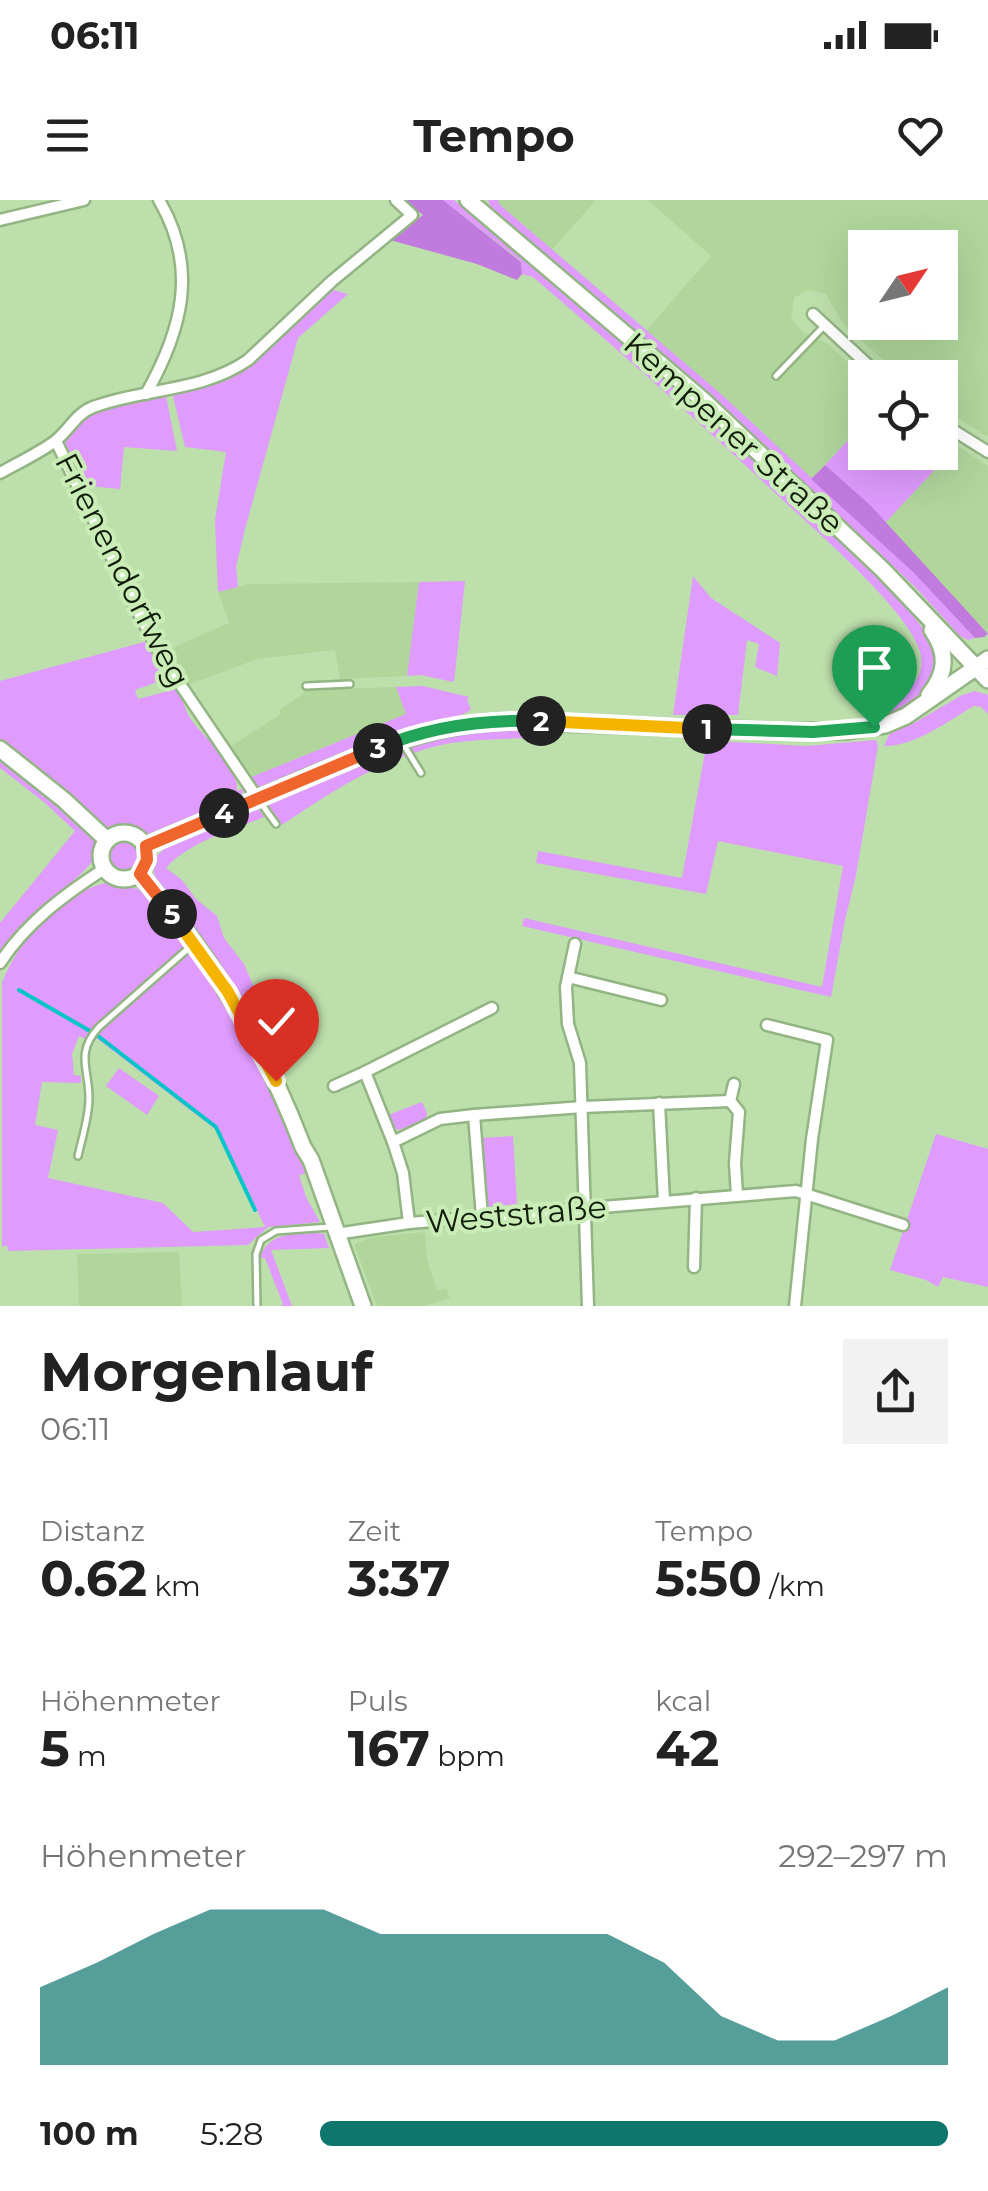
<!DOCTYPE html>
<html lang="de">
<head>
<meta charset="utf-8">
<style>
  body { margin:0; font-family:Montserrat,sans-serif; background:#f2f2f2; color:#222; height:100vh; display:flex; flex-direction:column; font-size:38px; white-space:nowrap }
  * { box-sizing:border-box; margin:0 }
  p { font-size:32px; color:#767676 }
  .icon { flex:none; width:55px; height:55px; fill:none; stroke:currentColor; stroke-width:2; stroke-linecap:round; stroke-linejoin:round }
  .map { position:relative; height:1106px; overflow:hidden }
  .panel { display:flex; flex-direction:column; background:#fff; flex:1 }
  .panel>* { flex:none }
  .needle { width:65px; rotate:55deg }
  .fabs { position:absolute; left:848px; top:30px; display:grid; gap:20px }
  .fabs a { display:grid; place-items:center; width:110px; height:110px; border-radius:0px; background:#fff; box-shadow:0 10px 40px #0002; font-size:50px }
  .pin { position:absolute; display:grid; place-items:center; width:85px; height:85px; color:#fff; margin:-102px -42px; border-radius:50% 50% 50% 0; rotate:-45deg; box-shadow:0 0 10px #0007 }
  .pin .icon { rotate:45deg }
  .km { position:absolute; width:50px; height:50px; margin:-25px; border-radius:50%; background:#222; color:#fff; font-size:28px; line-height:50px; text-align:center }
  .round { display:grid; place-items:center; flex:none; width:105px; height:105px; border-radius:0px; background:#f2f2f2 }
  .overview { display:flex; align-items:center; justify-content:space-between; height:170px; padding:0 40px }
  h1 { font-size:55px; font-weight:700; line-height:75px }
  .figures { display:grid; grid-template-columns:repeat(3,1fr); gap:15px; height:170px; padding:10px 40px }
  .figures div { display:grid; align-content:center }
  .figures b { font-size:50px; font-weight:700 }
  .figures small { font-size:28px; font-weight:400 }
  .figures p { font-size:28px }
  .chart { height:280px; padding:20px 40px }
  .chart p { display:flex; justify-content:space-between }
  .chart svg { width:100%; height:180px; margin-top:10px; fill:#0f766e; opacity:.7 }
  ul { padding:0 40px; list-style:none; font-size:32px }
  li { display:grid; grid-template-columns:160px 120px 1fr; align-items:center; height:75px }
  li i { height:25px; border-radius:12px; background:#0f766e }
  .status { display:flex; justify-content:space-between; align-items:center; height:70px; padding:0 50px; background:#fff; direction:ltr }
  .status svg { height:28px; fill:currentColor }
  header { display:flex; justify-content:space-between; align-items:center; height:130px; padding:0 40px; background:#fff; font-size:45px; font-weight:700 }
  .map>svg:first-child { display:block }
  .built { fill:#b0d69c; fill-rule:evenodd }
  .green { fill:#df9bfd; fill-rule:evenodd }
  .forest { fill:#c17ade }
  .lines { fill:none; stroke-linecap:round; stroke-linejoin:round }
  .stream { stroke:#04c5c6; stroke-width:4 }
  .lane-casing { stroke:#93b483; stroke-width:10 }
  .street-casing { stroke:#93b483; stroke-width:15 }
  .secondary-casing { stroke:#93b483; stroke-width:20 }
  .lane { stroke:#fff; stroke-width:5 }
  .street { stroke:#fff; stroke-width:10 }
  .secondary { stroke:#fff; stroke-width:15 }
  .split-1-casing { stroke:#fff; stroke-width:20 }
  .split-2-casing { stroke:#fff; stroke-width:20 }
  .split-3-casing { stroke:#fff; stroke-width:20 }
  .split-4-casing { stroke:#fff; stroke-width:20 }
  .split-5-casing { stroke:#fff; stroke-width:20 }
  .split-6-casing { stroke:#fff; stroke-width:20 }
  .split-1 { stroke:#22a559; stroke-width:12 }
  .split-2 { stroke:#f5b400; stroke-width:12 }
  .split-3 { stroke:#22a559; stroke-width:12 }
  .split-4 { stroke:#f0652b; stroke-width:12 }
  .split-5 { stroke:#f0652b; stroke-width:12 }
  .split-6 { stroke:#f5b400; stroke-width:12 }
  .labels { text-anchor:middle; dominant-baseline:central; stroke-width:8; stroke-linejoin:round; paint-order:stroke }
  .street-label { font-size:32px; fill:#111d0a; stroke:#caedb8 }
</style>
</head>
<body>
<div class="status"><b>06:11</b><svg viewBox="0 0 49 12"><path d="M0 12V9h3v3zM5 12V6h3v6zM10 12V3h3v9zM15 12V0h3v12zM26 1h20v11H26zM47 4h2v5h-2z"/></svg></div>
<header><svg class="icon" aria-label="menu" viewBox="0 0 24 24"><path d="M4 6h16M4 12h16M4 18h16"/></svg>Tempo<svg class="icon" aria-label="heart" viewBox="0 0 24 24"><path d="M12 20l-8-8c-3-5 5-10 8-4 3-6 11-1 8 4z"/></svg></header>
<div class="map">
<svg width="988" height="1106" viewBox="0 0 988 1106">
  <rect width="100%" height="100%" fill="#bddfac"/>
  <g class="built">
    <polygon points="498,0 596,0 552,50 499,4"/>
    <path d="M648,0H988V237L940,206V178L903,177L844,125L826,94L809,90L794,98L791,118L804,133L827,143L865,178V222L811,279L721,194L646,131L711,56ZM865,48H940V122H865Z"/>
    <polygon points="957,246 988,266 988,433 939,383 886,322"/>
    <polygon points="419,382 407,476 340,479 335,450 257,459 185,486 163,452 229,423 218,392 249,384"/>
    <polygon points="396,487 407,514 249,578 228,548 281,514 279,510 304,493 304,490"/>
    <polygon points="425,1032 427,1059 437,1091 446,1089 450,1098 424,1106 377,1106 354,1044 373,1037"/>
    <polygon points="179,1052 182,1106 79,1106 77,1054"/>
  </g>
  <g class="green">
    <path d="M443,0H454L521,52L662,172L899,395L934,445L937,472L925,493L889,515L883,507C902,493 925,483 921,456C915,416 816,331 785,302C702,225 619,150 533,77L522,74L521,61Z"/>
    <polygon points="488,0 498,0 499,4 721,194 913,372 975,438 968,440 960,436 916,388 876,350 523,37 490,6"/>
    <polygon points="330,89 348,94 298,138 245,329 236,367 238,387 218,392 215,320 226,252 185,247 172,192 230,178 242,171"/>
    <path d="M158,194L166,196L177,251L124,247L120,289L88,286L83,277L79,278C74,267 63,252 66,240C72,208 132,201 158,194Z"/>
    <polygon points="865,222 865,252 940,252 940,235 957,246 886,322 825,265"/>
    <polygon points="693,376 711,398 780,443 777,476 755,467 759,444 747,440 738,515 673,515"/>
    <polygon points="465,381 454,482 420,475 407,476 419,382"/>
    <path d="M148,441L169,478L135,490L138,499L176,489C183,498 184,508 190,518C205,541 238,560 237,591L244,588L241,597L232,604L166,631L150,635L130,628L121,627L113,630L94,649L93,661L81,674L22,725L0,753V723L75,631L44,602L0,568V481Z"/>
    <path d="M423,486L469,497L467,500L471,509C458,521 418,526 398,533C353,549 310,570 267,589L259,588L249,578L406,514L396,487Z"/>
    <path d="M975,491L988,495V514L981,507L974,506C946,522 916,546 884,546L891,531L916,522L962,495Z"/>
    <path d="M513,526L529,538C503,539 477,539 451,543C388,555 333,590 282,625L265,602L423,537Z"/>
    <polygon points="876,540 878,546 856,675 845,720 831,797 522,726 524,718 822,787 843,666 718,641 706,694 536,663 538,651 682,678 706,547 714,547 715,541 806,546"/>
    <path d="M257,606L264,617C231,631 190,641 166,668L182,680L196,699L217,716L224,738L244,764L277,841L265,846L156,681L152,663C163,639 231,617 257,606Z"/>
    <circle cx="123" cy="656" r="17"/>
    <path d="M105,683L139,689L150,697L164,713L226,798L284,913L302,960L305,974L299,975L306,997L320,1022L268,1027L248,1045L8,1051L7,1045L2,1047V783C20,738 56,696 105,683ZM182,751L185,756L95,837L215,929L218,928L265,1027L193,1032L163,1003L48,978L58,930L35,925L42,882L81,883V876L74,875L72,854L79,836L86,839L94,828Z"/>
    <polygon points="119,868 159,896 147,915 106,886"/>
    <polygon points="422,902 427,913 426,919 399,930 394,928 388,915"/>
    <polygon points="479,921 481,938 513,936 517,1004 490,1007 484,1002"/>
    <polygon points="936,934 988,949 988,1087 943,1077 938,1087 926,1080 890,1070"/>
    <path d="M317,1033L324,1034L329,1048L271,1050L292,1106H281L283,1104L265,1058H259C271,1031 291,1035 317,1033Z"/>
  </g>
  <g class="forest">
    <polygon points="404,0 443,0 521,62 522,74 517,80 477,64 390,40 423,15"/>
    <polygon points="825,265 871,306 988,434 984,437 975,438 913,372 811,279"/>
  </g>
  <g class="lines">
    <g class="stream">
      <polyline points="19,790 90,831"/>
      <polyline points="98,836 216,927 255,1010"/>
    </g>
    <g class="lane-casing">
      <g id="lane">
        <polyline points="776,176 825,125"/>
        <polyline points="306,486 350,484"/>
        <polyline points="402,542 421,573"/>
        <polyline points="260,602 276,624"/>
        <path d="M78,956C82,938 89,917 89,898C89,869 75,853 99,827L191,746"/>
        <polyline points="257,1106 256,1054 261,1040 276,1031 330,1027"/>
      </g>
    </g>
    <g class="street-casing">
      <g id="street">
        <polyline points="0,20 84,0"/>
        <polyline points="813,114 882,178"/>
        <path d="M146,194C182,130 199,68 159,0"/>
        <polyline points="940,222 988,252"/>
        <polyline points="56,241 137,410 163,459 258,599"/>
        <path d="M0,273C18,263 37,254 54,242C69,231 75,214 93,207C144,188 202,192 248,160L332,81L412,15L396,0"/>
        <polyline points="575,744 566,787 568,824 580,863 588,1106"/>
        <path d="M0,763C26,723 64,695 104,669"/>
        <polyline points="568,777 661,800"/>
        <polyline points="767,825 827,840 812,939 795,1106"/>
        <polyline points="334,886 365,872"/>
        <polyline points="730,901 739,912 735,963 737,995"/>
        <polyline points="730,901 734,884"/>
        <polyline points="659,903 664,1001"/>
        <polyline points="474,915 482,1017"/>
        <polyline points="393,942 365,872 492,808"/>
        <polyline points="409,1023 403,973 393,942 440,919 474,915 583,907 730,901"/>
        <polyline points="336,1034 409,1023 796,991 903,1025"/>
        <polyline points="694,1067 696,998"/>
      </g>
    </g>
    <g class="secondary-casing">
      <g id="secondary">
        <polyline points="468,0 704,201 882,369 988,480"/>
        <path d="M929,495C947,473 948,453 932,430"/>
        <polyline points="0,549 64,600 107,640"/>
        <circle cx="124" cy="656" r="23"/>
        <path d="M145,646C198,624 251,602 303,579C374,550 433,522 511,521L780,531H845L885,525L906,516L988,459"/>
        <path d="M140,675C211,755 265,847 303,947L311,960L363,1106"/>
      </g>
    </g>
    <use href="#lane" class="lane"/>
    <use href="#street" class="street"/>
    <use href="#secondary" class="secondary"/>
  </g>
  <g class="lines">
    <g class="split-1-casing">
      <polyline id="split-1" points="707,529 813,532 874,527"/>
    </g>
    <g class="split-2-casing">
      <polyline id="split-2" points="541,521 707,529"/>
    </g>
    <g class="split-3-casing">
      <path id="split-3" d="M378,548C431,526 484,519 541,521"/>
    </g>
    <g class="split-4-casing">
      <polyline id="split-4" points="224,613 378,548"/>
    </g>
    <g class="split-5-casing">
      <polyline id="split-5" points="172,714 140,674 147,660 146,646 224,613"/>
    </g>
    <g class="split-6-casing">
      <polyline id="split-6" points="172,714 228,792 276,881"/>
    </g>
    <use href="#split-1" class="split-1"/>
    <use href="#split-2" class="split-2"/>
    <use href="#split-3" class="split-3"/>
    <use href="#split-4" class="split-4"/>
    <use href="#split-5" class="split-5"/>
    <use href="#split-6" class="split-6"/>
  </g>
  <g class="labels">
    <g class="street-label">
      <text transform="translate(734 233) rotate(42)">Kempener Straße</text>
      <text transform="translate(123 370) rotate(63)">Frienendorfweg</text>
      <text transform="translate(516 1014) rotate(-5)">Weststraße</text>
    </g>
  </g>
</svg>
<div class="fabs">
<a><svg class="needle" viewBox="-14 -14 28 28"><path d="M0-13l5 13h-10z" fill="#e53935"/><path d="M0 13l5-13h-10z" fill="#767676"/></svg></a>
<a><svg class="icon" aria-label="locate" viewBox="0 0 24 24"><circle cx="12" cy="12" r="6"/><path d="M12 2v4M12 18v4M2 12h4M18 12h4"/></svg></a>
</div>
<div class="pin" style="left:874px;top:527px;background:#1e9e55"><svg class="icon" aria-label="arrive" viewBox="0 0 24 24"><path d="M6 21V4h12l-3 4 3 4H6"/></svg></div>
<div class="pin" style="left:276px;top:881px;background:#d93025"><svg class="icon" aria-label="check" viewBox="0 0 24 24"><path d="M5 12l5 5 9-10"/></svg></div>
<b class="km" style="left:707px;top:529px">1</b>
<b class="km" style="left:541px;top:521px">2</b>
<b class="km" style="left:378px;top:548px">3</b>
<b class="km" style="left:224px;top:613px">4</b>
<b class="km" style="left:172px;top:714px">5</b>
</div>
<section class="panel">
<div class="overview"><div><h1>Morgenlauf</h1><p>06:11</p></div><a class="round"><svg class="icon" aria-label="share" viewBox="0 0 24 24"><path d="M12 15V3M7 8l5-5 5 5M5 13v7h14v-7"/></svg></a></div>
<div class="figures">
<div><p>Distanz</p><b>0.62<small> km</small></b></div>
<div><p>Zeit</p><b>3:37</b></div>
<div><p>Tempo</p><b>5:50<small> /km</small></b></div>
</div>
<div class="figures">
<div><p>Höhenmeter</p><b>5<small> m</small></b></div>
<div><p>Puls</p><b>167<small> bpm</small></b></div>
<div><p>kcal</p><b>42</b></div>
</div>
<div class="chart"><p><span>Höhenmeter</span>292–297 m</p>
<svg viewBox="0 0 160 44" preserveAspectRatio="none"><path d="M0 44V25L10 19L20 12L30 6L40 6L50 6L60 12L70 12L80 12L90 12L100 12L110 19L120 32L130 38L140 38L150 32L160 25V44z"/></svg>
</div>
<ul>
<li><b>100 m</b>5:28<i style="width:100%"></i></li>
</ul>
</section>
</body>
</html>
